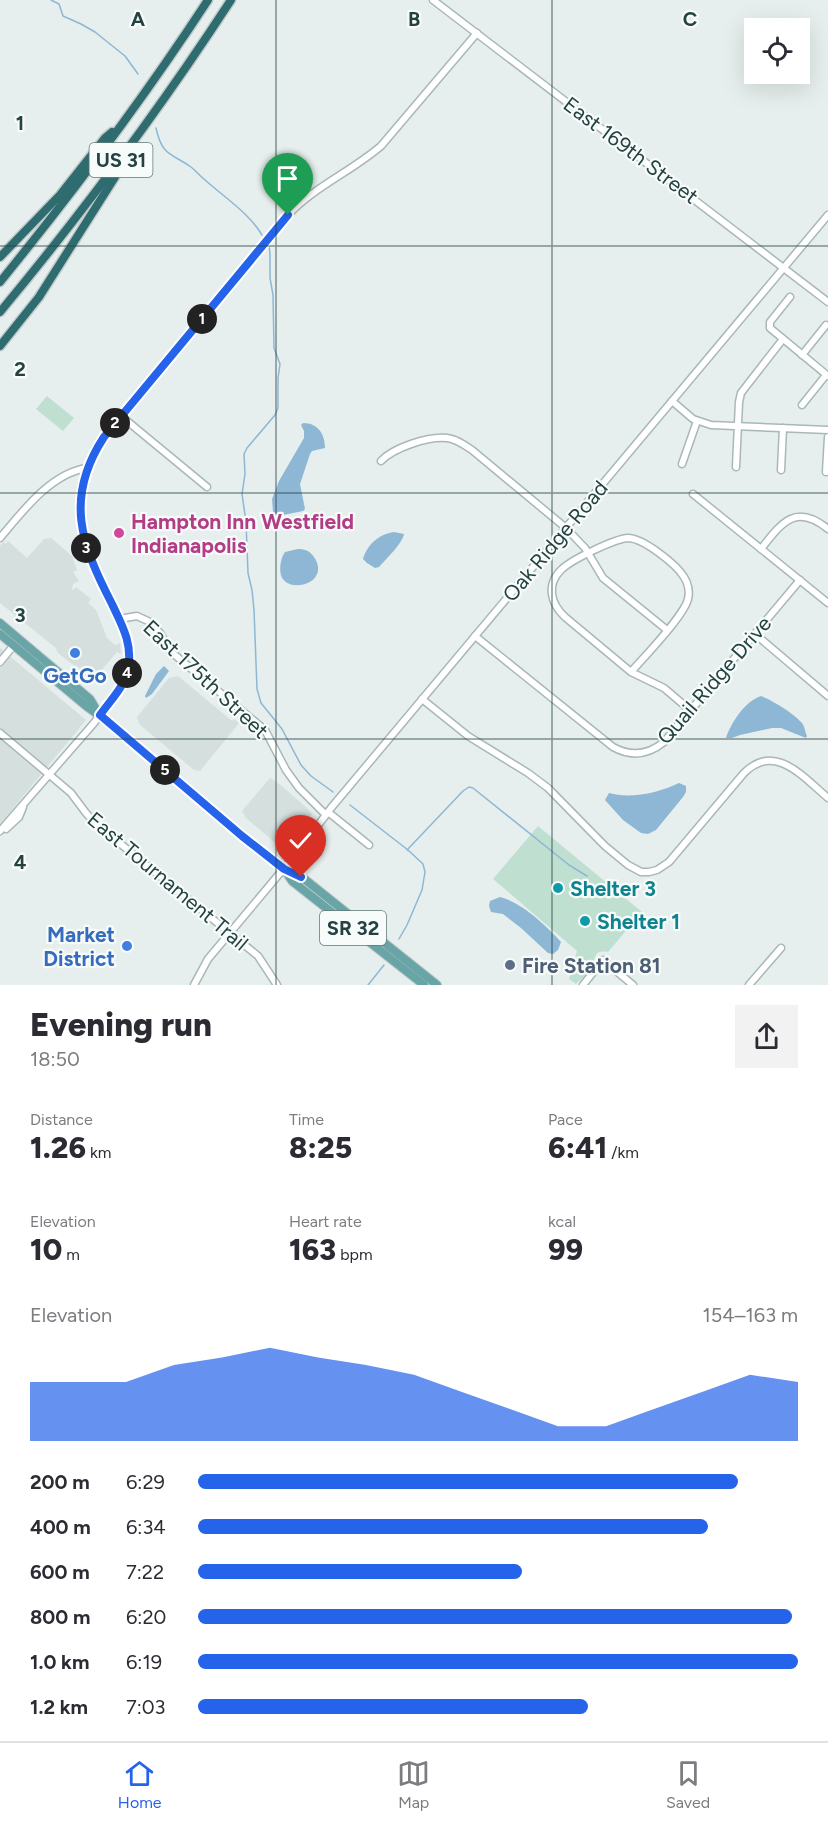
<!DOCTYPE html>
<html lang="en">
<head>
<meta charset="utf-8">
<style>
  body { margin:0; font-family:Figtree,sans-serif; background:#f2f2f3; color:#2b2b33; height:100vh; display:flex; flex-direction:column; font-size:22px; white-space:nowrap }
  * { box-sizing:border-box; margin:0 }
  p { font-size:20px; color:#7c7c81 }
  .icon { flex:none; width:33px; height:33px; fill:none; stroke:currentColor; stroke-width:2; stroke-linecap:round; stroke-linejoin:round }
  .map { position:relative; height:985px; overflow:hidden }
  .sheet { display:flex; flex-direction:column; background:#fff; flex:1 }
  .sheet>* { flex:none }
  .controls { position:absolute; left:744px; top:18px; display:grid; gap:12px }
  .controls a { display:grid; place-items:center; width:66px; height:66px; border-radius:0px; background:#fff; box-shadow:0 6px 24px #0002; font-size:30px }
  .pin { position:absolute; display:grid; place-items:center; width:51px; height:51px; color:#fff; margin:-62px -26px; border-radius:50% 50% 50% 0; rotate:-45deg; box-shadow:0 0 6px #0007 }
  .pin .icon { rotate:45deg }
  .km { position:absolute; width:30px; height:30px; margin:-15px; border-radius:50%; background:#222; color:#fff; font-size:16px; line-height:30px; text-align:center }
  .round { display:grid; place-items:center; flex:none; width:63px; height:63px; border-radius:0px; background:#f2f2f3 }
  .head { display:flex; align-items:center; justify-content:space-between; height:102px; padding:0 30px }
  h1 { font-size:33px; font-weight:800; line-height:45px }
  .metrics { display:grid; grid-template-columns:repeat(3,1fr); gap:9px; height:102px; padding:6px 30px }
  .metrics div { display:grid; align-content:center }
  .metrics b { font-size:30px; font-weight:800 }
  .metrics small { font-size:16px; font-weight:400 }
  .metrics p { font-size:16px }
  .chart { height:168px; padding:12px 30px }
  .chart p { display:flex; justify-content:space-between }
  .chart svg { width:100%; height:108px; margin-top:6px; fill:#2563eb; opacity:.7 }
  ul { padding:0 30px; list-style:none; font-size:20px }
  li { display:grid; grid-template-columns:96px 72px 1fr; align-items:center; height:45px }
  li i { height:15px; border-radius:8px; background:#2563eb }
  .tab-bar { display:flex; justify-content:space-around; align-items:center; height:84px; border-top:2px solid #e1e1e2; background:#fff; font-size:16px; color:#7c7c81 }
  .tab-bar a { display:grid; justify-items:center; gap:3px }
  .tab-bar .selected { color:#2563eb }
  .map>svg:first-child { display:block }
  .built { fill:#d4dfde }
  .green { fill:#bfe0d1 }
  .water { fill:#8db7d5 }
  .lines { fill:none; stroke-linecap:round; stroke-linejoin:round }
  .stream { stroke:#8db7d5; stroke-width:1.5 }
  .minor-casing { stroke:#a8b8b6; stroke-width:9 }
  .major-casing { stroke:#c2caca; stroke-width:10 }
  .highway-casing { stroke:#c2caca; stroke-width:11 }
  .minor { stroke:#fff; stroke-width:6 }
  .major { stroke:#69a5a6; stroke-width:8 }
  .highway { stroke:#2e6c70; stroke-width:8 }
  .route-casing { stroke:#fff; stroke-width:12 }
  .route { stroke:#2563eb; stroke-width:8 }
  .grid { fill:none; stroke:#244242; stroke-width:1.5; stroke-opacity:0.55 }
  .hotel-dot { fill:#d1479c; stroke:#f7fbfa; stroke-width:2 }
  .shop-dot { fill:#3f7fe0; stroke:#f7fbfa; stroke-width:2 }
  .culture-dot { fill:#0f9aa8; stroke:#f7fbfa; stroke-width:2 }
  .service-dot { fill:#5c6f8a; stroke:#f7fbfa; stroke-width:2 }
  .labels { text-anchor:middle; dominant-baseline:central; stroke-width:4.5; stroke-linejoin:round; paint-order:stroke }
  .shield { fill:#f7fbfa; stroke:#637a79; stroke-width:1.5 }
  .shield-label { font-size:20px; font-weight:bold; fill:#244242 }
  .street-label { font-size:21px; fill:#244242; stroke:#f7fbfa }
  .hotel-label { font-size:21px; font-weight:bold; fill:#b23c85; stroke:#f7fbfa; text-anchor:start }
  .shop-label { font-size:21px; font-weight:bold; fill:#366cbe; stroke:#f7fbfa }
  .culture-label { font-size:21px; font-weight:bold; fill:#0d838f; stroke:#f7fbfa; text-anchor:start }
  .service-label { font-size:21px; font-weight:bold; fill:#4e5e75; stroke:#f7fbfa; text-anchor:start }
  .grid-label { font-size:20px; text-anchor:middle; font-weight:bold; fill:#244242; stroke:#f7fbfa; stroke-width:4.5; stroke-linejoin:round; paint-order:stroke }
</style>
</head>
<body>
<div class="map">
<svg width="828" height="985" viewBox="0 0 828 985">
  <rect width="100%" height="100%" fill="#e6efed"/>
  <g class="built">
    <polygon points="51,538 72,556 77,570 73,572 79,581 73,584 72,589 73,590 76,587 91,599 88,603 96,610 107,638 115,645 120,643 121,654 117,652 93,680 77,666 72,664 57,652 56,648 0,603 0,546 3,542 6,544 8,541 27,558 44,539"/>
    <polygon points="0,648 86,720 0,824"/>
    <polygon points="178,676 232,721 234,719 239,723 200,771 194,770 139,724 137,717 169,678"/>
    <polygon points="270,778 278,783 307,808 312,814 288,843 279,846 246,818 242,811"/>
  </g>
  <g class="green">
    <polygon points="47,396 74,418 63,431 36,409"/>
    <path d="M538,826L642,912L608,952C594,950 596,956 592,966C590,972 581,979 576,984L569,979L577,951L493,879Z"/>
  </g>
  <g class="water">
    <path d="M303,423C318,423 325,434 325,448L312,451L310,454L300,484L305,509L303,511L278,516L273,512L272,499L279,481L304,438V431L301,425Z"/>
    <path d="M394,532L404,534C402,544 387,558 379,567L375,568L367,563L363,559C367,545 379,534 394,532Z"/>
    <path d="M298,549C305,549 310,551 314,557C332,584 286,595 281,575C279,568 281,557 285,552Z"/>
    <polygon points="164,666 169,671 152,694 146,698 145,696 156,674"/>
    <path d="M761,696C772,700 795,714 802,723C805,727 805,732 807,736L806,738L781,728H772L740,735L732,738H726C731,723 745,701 761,696Z"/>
    <path d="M679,783L686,786V792L683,797L656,830L648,834L641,833L623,820L605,800L609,793C630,799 659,793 679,783Z"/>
    <path d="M500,897C521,902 547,926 561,942L558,950L553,954L548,953L521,928L503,914L491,912L489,906L490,901Z"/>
  </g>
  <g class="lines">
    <g class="stream">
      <polyline points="51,0 59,4 63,16 81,24 95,32 125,56 138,74"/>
      <path d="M156,128C162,156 171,153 191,167C196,171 200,176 205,180C224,197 249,213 262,235"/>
      <polyline points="269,245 270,254 270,278 273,295 274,348 280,364 278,378 278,408 275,415 247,448 244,454 245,474 242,494 246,522 248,573 252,590 254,610 257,689 261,703 282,729 301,765 311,776 333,792"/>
      <polyline points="350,805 408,850 423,864 425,872 422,890 407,925 399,939"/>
      <polyline points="407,850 463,791 469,787 473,788 569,865 587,876"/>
      <polyline points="368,985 384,965"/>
    </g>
    <g class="minor-casing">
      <g id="minor">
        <polyline points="433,0 828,302"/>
        <polyline points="790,297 770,322 770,328 828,376"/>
        <polyline points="802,355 826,325"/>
        <polyline points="672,401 693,419 711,425 828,430"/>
        <polyline points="802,405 826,375"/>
        <polyline points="121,416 207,487"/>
        <path d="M381,461C393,448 428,436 447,438C457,439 464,445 472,450L566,528L585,548L603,578L667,630"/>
        <polyline points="682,464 697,421"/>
        <polyline points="736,467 739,402 741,393 783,339"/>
        <polyline points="781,470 783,428"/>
        <polyline points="826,472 828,437"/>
        <polyline points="693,494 828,603"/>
        <path d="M0,538C22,512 51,473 87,468"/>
        <path d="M761,549C782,522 796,503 828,529"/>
        <polyline points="119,619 137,616 150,622 160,633 170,651 265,730 286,770 299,788 326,815"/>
        <polyline points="755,634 828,696"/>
        <path d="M475,636L613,747C631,757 648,755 664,742L800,580"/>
        <polyline points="0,662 14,645"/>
        <path d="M631,672C644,657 684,616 688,599C690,592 688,583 684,577C676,564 643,538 628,538C614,539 573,559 562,569C546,584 550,603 565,617L631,672L664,688L691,711"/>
        <path d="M422,699L468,736L528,773L548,788L605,846L628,865L641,872H649L657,870L669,862L744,773C775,742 803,777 828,798"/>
        <polyline points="0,733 71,793 86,813 95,823 258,956 277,985"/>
        <polyline points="328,812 369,845"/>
        <polyline points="6,829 19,817 23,807"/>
        <path d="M0,831L94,723L120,688L128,670L130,656L128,640C122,623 112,607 104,590C83,546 67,500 94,453C101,440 111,428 121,416L288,215C314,187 352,171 381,146L477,33"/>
        <polyline points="194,985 208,959 301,848 331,808 828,215"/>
        <polyline points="583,985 603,960 633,985"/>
        <polyline points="749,985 781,948"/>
      </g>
    </g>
    <g class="major-casing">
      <g id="major">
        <polyline points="0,623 90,699 99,714"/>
        <polyline points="0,634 86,706 111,724 222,819 284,869 292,881 424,985"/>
        <polyline points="285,870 298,874 437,985"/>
      </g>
    </g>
    <g class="highway-casing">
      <g id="highway">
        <polyline points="0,257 60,195 105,138 112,132"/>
        <path d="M0,282C74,191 144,98 208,0"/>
        <path d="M0,312C83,212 160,109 231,0"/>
        <polyline points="0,346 39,297 115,177 120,165"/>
      </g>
    </g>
    <use href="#minor" class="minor"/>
    <use href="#major" class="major"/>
    <use href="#highway" class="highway"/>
  </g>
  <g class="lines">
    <g class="route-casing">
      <path id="route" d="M288,215L104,437C64,498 81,544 112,604C122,625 133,644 128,669C125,686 110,701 100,715L242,836L284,869L301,877"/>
    </g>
    <use href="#route" class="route"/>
  </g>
  <path class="grid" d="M276,0V985M552,0V985M0,246H828M0,493H828M0,739H828"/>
  <circle class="hotel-dot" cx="119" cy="533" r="6"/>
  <g class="shop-dot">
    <circle cx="75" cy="653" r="6"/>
    <circle cx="127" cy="946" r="6"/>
  </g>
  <g class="culture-dot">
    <circle cx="558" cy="888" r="6"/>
    <circle cx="585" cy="921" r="6"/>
  </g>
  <circle class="service-dot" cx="510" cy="965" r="6"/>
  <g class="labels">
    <g class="shield">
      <rect x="89.5" y="143" width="63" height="34" rx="4.5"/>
      <rect x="320" y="911" width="66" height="34" rx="4.5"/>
    </g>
    <g class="shield-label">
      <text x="121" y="160">US 31</text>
      <text x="353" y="928">SR 32</text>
    </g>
    <g class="street-label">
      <text transform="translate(631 150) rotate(37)">East 169th Street</text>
      <text transform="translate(555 541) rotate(-50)">Oak Ridge Road</text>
      <text transform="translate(206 679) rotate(43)">East 175th Street</text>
      <text transform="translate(714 680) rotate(-49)">Quail Ridge Drive</text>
      <text transform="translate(168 881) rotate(40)">East Tournament Trail</text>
    </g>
    <g class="hotel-label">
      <text x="131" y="521">Hampton Inn Westfield<tspan x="131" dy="24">Indianapolis</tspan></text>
    </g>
    <g class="shop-label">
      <text x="75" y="675">GetGo</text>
      <text x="115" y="934" text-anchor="end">Market<tspan x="115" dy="24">District</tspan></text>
    </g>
    <g class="culture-label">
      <text x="570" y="888">Shelter 3</text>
      <text x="597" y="921">Shelter 1</text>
    </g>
    <g class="service-label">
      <text x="522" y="965">Fire Station 81</text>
    </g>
  </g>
  <g class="grid-label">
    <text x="138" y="26">A</text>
    <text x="414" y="26">B</text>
    <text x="690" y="26">C</text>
    <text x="20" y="130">1</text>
    <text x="20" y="376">2</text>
    <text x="20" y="622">3</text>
    <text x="20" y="869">4</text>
  </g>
</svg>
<div class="controls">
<a><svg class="icon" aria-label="locate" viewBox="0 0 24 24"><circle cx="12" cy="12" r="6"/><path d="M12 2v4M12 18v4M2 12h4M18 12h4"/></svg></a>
</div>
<div class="pin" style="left:288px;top:215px;background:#1e9e55"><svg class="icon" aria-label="arrive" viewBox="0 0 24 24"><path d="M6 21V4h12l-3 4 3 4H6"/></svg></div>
<div class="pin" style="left:301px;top:877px;background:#d93025"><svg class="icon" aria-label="check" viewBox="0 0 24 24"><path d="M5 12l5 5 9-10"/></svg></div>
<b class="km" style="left:202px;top:319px">1</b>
<b class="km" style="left:115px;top:423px">2</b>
<b class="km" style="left:86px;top:548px">3</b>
<b class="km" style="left:127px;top:673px">4</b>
<b class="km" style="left:165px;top:770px">5</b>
</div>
<section class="sheet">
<div class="head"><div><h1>Evening run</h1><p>18:50</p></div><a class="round"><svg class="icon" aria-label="share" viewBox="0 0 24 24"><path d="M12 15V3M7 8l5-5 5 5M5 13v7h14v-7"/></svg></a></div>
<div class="metrics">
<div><p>Distance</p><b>1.26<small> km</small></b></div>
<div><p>Time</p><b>8:25</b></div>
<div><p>Pace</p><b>6:41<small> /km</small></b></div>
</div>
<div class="metrics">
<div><p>Elevation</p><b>10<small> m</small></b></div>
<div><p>Heart rate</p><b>163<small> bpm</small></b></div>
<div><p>kcal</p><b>99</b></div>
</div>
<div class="chart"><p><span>Elevation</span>154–163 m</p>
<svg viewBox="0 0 160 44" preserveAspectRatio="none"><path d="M0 44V20L10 20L20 20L30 13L40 10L50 6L60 10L70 13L80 17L90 24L100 31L110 38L120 38L130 31L140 24L150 17L160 20V44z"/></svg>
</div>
<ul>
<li><b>200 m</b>6:29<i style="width:90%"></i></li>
<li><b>400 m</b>6:34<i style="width:85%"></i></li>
<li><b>600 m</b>7:22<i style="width:54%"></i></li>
<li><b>800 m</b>6:20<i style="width:99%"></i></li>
<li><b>1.0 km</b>6:19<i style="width:100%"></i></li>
<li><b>1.2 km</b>7:03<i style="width:65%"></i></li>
</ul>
</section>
<nav class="tab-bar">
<a class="selected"><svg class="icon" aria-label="home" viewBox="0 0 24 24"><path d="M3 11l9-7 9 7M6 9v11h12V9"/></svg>Home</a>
<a><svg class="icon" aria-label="map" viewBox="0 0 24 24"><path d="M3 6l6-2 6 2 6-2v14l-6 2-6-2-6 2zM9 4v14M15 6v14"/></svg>Map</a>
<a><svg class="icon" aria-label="saved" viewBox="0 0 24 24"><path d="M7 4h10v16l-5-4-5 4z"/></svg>Saved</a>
</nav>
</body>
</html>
